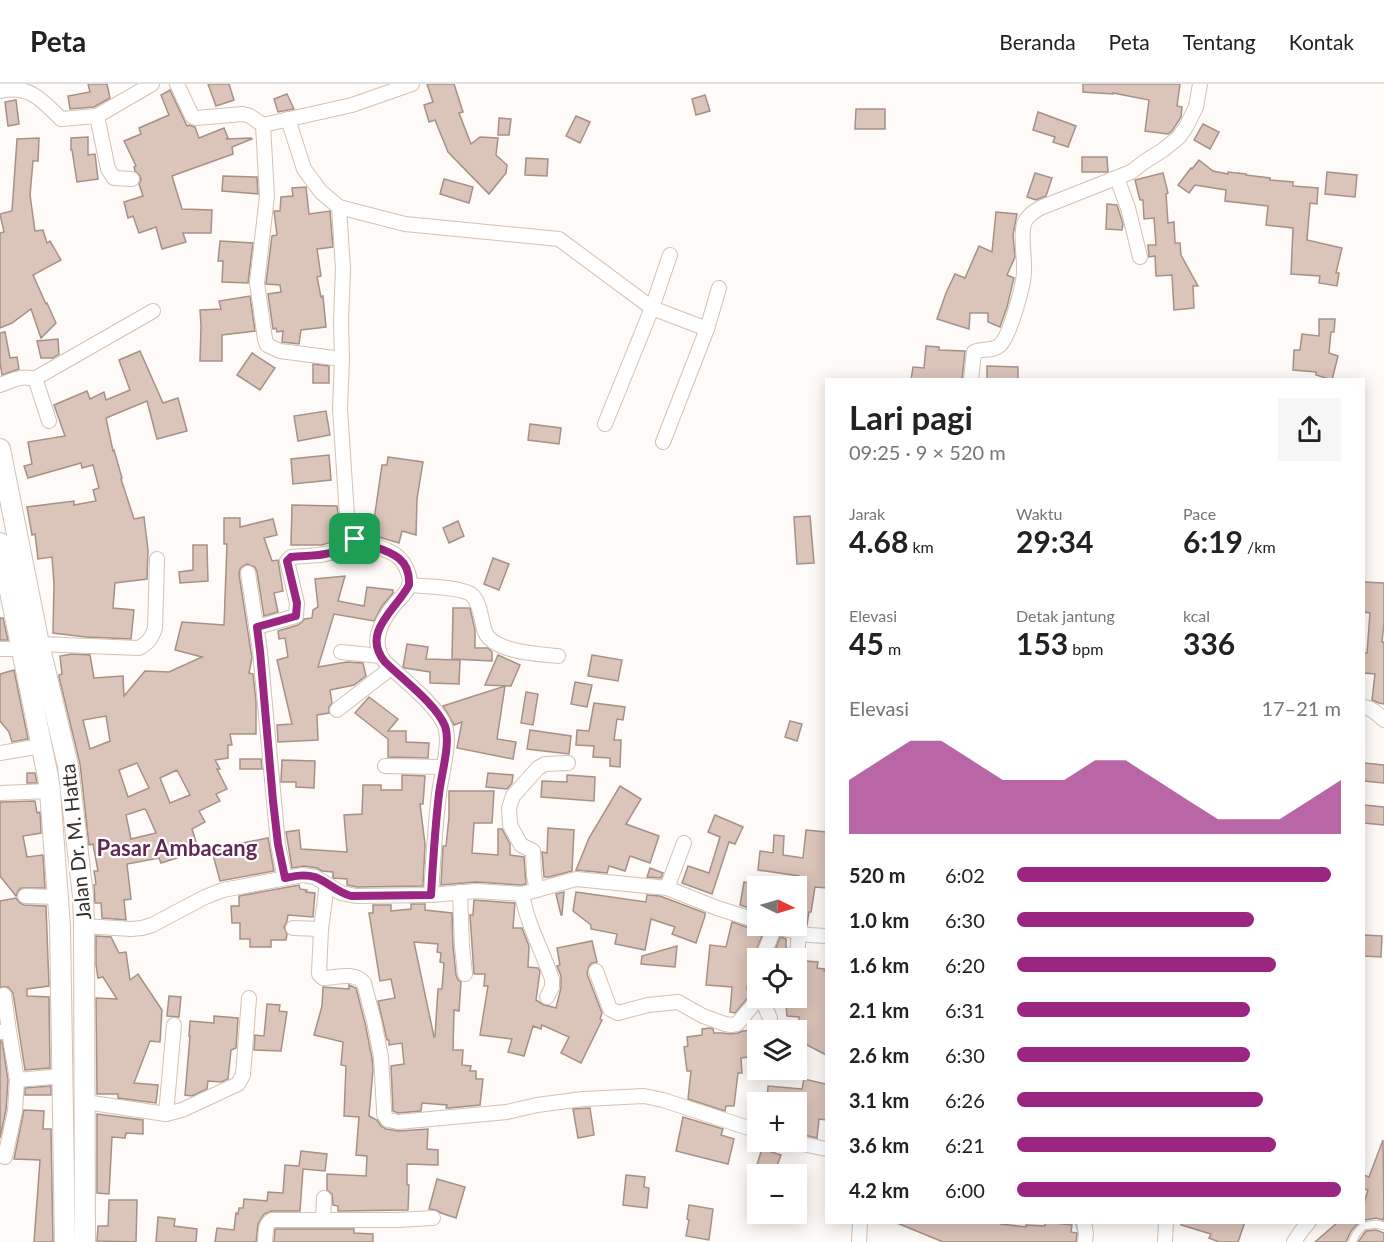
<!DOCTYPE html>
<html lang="id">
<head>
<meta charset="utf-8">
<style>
  body { margin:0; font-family:Lato,sans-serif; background:#f6f6f6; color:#222; height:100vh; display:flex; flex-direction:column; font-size:22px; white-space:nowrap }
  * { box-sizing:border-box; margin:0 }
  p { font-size:20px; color:#767676 }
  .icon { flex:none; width:33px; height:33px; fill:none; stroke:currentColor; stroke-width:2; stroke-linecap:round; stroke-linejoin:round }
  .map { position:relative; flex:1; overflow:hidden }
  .drawer { position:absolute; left:825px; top:294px; width:540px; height:846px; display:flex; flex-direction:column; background:#fff; border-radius:0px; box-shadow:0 3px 15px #0003 }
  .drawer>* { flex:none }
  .needle { width:39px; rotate:95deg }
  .buttons { position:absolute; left:747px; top:792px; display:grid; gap:12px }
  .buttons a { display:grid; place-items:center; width:60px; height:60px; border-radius:0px; background:#fff; box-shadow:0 3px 15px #0003; font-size:30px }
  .pin { position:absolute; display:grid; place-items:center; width:51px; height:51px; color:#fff; margin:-26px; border-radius:12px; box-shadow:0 3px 9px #0006 }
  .round { display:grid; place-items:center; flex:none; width:63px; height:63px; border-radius:0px; background:#f6f6f6 }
  .summary { display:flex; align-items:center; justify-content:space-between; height:102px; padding:0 24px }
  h1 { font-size:33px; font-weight:700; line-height:45px }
  .metrics { display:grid; grid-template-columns:repeat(3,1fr); gap:9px; height:102px; padding:6px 24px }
  .metrics div { display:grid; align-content:center }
  .metrics b { font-size:30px; font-weight:700 }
  .metrics small { font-size:16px; font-weight:400 }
  .metrics p { font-size:16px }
  .chart { height:168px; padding:12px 24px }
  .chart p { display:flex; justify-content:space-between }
  .chart svg { width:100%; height:108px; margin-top:6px; fill:#9b2681; opacity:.7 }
  ul { padding:0 24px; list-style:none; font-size:20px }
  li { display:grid; grid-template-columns:96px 72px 1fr; align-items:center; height:45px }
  li i { height:15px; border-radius:8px; background:#9b2681 }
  header { display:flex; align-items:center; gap:36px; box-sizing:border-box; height:84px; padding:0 30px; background:#fff; border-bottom:2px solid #e0e0e0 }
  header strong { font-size:28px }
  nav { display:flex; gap:33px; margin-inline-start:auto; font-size:21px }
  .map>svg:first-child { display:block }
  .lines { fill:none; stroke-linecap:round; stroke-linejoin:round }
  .stream { stroke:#9ed0f6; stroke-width:4 }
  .building { fill:#dbc4b9; stroke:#a69186; stroke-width:1.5; fill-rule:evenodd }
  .lane-casing { stroke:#d4c1b1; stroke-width:9 }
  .street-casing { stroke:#d4c1b1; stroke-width:16 }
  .secondary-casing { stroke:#d4c1b1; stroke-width:22 }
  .lane { stroke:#fff; stroke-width:7 }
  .street { stroke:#fff; stroke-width:14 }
  .secondary { stroke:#fff; stroke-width:20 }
  .route-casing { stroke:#fff; stroke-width:12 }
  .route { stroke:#9b2681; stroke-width:8 }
  .labels { text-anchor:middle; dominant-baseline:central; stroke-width:4.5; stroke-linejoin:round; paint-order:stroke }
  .street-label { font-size:20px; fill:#362f29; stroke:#fff }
  .quarter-label { font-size:22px; font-weight:bold; fill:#602852; stroke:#fff }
</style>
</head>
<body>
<header>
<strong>Peta</strong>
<nav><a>Beranda</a><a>Peta</a><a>Tentang</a><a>Kontak</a></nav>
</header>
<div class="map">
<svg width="1384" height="1158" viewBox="0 0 1384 1158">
  <rect width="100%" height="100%" fill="#fefaf7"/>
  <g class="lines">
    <polyline class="stream" points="1076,1138 1079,1147"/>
  </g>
  <g class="building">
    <polygon points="88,0 107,0 110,14 94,23 70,25 68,12 90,8"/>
    <polygon points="208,0 229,0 234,16 216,22"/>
    <polygon points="427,0 454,0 463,28 459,29 471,60 480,53 498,54 496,71 507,81 506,89 489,110 448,68 435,36 429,38 424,21 433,18"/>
    <polygon points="1083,0 1180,0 1177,22 1182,23 1181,33 1172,47 1168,50 1145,47 1149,16 1113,9 1113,10 1083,8"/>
    <polygon points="170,6 187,42 189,41 195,43 199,54 224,44 228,54 226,55 251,54 252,55 232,63 233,70 172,92 182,125 212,126 211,149 183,149 186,158 162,165 156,143 139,149 133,132 128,134 124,118 143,112 139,100 141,96 140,92 135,87 134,83 136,82 124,57 141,50 139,44 169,31 161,11"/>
    <polygon points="287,10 294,25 278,28 274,15"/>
    <polygon points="705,11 710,27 696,31 692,15"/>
    <polygon points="16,16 19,40 8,42 5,18"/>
    <polygon points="856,25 885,25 885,45 855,45"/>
    <polygon points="1038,28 1076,42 1068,63 1053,58 1055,53 1033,46"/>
    <polygon points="576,32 590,38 580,59 566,52"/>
    <polygon points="499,34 511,35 509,51 498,51"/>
    <polygon points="1203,40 1219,48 1210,65 1194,56"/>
    <polygon points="88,53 88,71 95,70 98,95 77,98 72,66 71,66 71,54"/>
    <polygon points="39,54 38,77 33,77 30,111 35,147 43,146 47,159 50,157 61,176 33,191 46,220 47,219 56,239 41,254 31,225 12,239 0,244 0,149 4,148 0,130 12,127 17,55"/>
    <polygon points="1082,73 1107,73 1108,88 1082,88"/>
    <polygon points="526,74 548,75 547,92 525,91"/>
    <polygon points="1199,76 1213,87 1228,90 1228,88 1246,90 1246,91 1270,94 1270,96 1293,98 1293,102 1318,104 1317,120 1310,119 1307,156 1342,164 1336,189 1339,189 1337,202 1319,199 1320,192 1291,190 1293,144 1266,141 1268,122 1225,117 1226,106 1195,101 1189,109 1178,101 1191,84 1192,85"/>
    <polygon points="1327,88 1357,91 1355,113 1325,110"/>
    <polygon points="1035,89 1052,94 1046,112 1036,116 1027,113"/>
    <polygon points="1163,89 1168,109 1166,110 1168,139 1174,138 1175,159 1180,159 1181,171 1198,202 1193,202 1194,224 1174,226 1172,191 1156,192 1155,172 1149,173 1148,161 1156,161 1154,134 1144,135 1143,116 1140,116 1135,96"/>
    <polygon points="223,92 257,93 258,110 222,107"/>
    <polygon points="444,95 473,103 469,119 440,110"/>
    <polygon points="306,103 309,130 330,127 333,163 317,165 321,192 317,193 321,213 323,212 326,243 301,246 299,260 282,258 283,247 277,248 276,244 273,245 268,210 281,208 280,201 266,200 266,199 272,152 277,151 274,127 280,127 281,113 293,112 292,104"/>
    <polygon points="1107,120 1117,121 1123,140 1122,146 1106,145"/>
    <polygon points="996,128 1017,130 1013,151 1015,173 1007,191 1014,194 1007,223 1000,243 988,238 988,229 970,229 969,245 937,235 946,209 955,190 965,194 979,162 992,168"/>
    <polygon points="220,157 253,159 248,199 222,198 223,177 218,177"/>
    <polygon points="250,212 255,247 222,251 222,277 200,277 201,242 200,226 221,225 219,217"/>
    <polygon points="1319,235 1335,235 1334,248 1331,248 1329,269 1338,272 1332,296 1316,291 1316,288 1293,286 1294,266 1300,266 1302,250 1319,252"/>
    <polygon points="5,248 10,274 17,273 19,285 2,291 0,278 0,249"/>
    <polygon points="58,255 59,270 53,274 41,274 37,257"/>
    <polygon points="926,262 939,263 939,266 965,267 962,296 911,296 913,283 924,284"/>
    <polygon points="140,267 163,319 178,314 187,347 157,355 147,317 106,334 113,367 114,366 122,394 121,395 134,435 144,433 148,466 147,495 115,499 113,524 134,526 131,555 86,553 53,549 54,500 52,473 38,475 35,450 32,451 27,423 74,417 74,421 96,417 93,406 99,404 93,381 82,384 81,379 28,394 24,382 32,380 28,358 65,352 54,321 87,307 90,315 104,308 106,316 130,306 119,276"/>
    <polygon points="252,269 275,284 260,306 237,291"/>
    <polygon points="313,280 329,282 329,299 313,299"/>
    <polygon points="987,282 1018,283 1018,296 987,296"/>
    <polygon points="326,327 330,351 298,357 294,332"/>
    <polygon points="530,340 561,344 559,360 528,356"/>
    <polygon points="329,371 331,396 293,400 291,375"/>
    <polygon points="388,373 423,378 417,415 416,451 402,447 399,459 362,448 365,436 374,436 382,381 387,381"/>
    <polygon points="292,421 337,422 339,435 337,456 322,461 291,461"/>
    <polygon points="810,432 814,479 797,480 794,433"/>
    <path d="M224,434H240V443L273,435L277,451L264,454L272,477L278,476L283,507L274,509L278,528L264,532L257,488L255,483L247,480L243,482L240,485L239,490L251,568L252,574L249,589L253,590L256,617V650H230L232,661H228V674L215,676L220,685H217L227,705L216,710L220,717L199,727L205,738L192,745L199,767L161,779L159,774L127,780L131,815L124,816L126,836L102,834L101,819H95L94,801L96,800L94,787H98L93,760L89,761L80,680L59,593V591L62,590L60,572L72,570L90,571L94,594L123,592L124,612L145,587L169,588L202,573L175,566L182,538L224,541L227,460H224ZM106,632L110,657L90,665L83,636ZM137,679L149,704L128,713L119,686ZM177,686L190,711L170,719L160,694ZM144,725L146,726L156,749L131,755L126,731Z"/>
    <polygon points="458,437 464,452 449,459 443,444"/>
    <polygon points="193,461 207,461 208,497 180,499 179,488 193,486"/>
    <polygon points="493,474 509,480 499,506 484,500"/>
    <polygon points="345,492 338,517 364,522 367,503 393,506 393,509 382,522 374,537 334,530 318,583 347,578 363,579 366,592 354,601 330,606 332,619 329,623 329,629 317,631 318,656 278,658 277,641 292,640 277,576 288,573 285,554 279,555 278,547 298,541 302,538 304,535 312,534 313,526 318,523 315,495"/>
    <polygon points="1364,498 1384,499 1384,539 1382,558 1384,558 1384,620 1379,619 1372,616 1375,590 1364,589 1364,569 1367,569 1370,529 1364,528"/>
    <polygon points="453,524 470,524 475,546 475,564 488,564 492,568 492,577 452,575"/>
    <polygon points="0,534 3,534 8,556 0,556"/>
    <polygon points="407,560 428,563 426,575 460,576 459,600 430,599 430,588 405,584 403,583"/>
    <polygon points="498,571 520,581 511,602 485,601"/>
    <polygon points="592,571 622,576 618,597 588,592"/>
    <polygon points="14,586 28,655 12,658 9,648 0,637 0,590"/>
    <polygon points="575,598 592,601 587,623 571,620"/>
    <polygon points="505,602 497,655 516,658 513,675 457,664 462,638 454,641 443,622"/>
    <polygon points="526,608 538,610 533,641 521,639"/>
    <polygon points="369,613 398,635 388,647 406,647 406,658 429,659 428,674 388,673 388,655 355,629"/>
    <polygon points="594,619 625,623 623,636 617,635 614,656 621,656 620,683 610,682 610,674 593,673 594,662 576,661 577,646 589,647"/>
    <polygon points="790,637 802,640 797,657 785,653"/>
    <polygon points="530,646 571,652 569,670 527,665"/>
    <polygon points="240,675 261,675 262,685 240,685"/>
    <polygon points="282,676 315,677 314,704 296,703 296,698 281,698"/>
    <polygon points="1364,679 1384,681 1384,699 1364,697"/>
    <polygon points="27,689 35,689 37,699 27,699"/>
    <polygon points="488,689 513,691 512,699 507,705 486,703"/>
    <polygon points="402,691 425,692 423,720 420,720 425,760 423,802 357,803 347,801 347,795 333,794 333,788 322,787 317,784 304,782 292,784 286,748 299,746 301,765 347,768 344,731 362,730 363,701 381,701 381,706 402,706"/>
    <polygon points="567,691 595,693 594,717 541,713 542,697 567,698"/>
    <polygon points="620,702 641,715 626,740 659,752 650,779 630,772 625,787 609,782 607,789 576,786 589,754"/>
    <polygon points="449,707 494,707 492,739 474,739 472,769 498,771 498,745 502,745 510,760 510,771 524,773 526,800 521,801 476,798 441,801 443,762 446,762 449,733"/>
    <polygon points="35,717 37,729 40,728 41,749 23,752 27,773 43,771 45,804 21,804 18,807 16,812 0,792 0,718"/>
    <polygon points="1364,721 1384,723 1384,741 1364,739"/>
    <polygon points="715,731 743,743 735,760 729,758 712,810 682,799 688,782 709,789 720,753 708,748"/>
    <polygon points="548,744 574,746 572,787 549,793 544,793 542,768 547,769"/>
    <polygon points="806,746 826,748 826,804 815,803 811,828 809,828 807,841 796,839 796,810 799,792 758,786 760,767 773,769 774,751 784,752 783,771 803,774"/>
    <polygon points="268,754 274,787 220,797 212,767 247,758"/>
    <polygon points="650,784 663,789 661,794 647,793"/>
    <polygon points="744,798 758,801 758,827 740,821"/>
    <polygon points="299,801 300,805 307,806 306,808 315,809 313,833 288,831 287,837 284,843 287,850 286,856 271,856 271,863 250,863 250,855 240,855 240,839 232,839 231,822 239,822 239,812"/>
    <polygon points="564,808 562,831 561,831 556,810"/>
    <polygon points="576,808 646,818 647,811 660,812 705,829 705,832 696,859 672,850 675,843 651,835 645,866 615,860 617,850 591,845 591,841 573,827"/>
    <polygon points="16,814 20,819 24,821 46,822 49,902 27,905 27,912 49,913 50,984 25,986 13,909 8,903 0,903 0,817"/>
    <polygon points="474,816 515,819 513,844 522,844 529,862 528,883 538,884 540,887 536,916 544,921 549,922 556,924 561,904 561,892 557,882 560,881 557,864 592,857 597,878 592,879 589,882 587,890 602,929 600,935 602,936 581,979 561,969 569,953 542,941 541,945 533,942 524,972 508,968 512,955 480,951 488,902 484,902 485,890 474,890 470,831 473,831"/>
    <path d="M411,820H425V826L452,829L453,862L456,891L458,896L461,898L459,927L454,926L453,966H463L462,981L471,982L470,987H476V995H483L480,1021L449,1024H446L447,1021L422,1019L421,1027L398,1029L393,1027L391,982L404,980L402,959L389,961V956H387L378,917L395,914L391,895L380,897L369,829H373V821H391V827L411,825ZM414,858L438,860L437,868L441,869L440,878L444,879L442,905H438L435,952L434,953Z"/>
    <polygon points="732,838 755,846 762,845 764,847 753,874 750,874 747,906 750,906 750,911 735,929 730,928 732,903 706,901 710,861 726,863"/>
    <polygon points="1364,851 1382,852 1381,873 1364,872"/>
    <polygon points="96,852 111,853 119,869 126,868 130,896 138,890 162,926 160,958 150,957 134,999 158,1001 156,1019 118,1014 118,1010 97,1010 96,914 117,915 103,893 98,894 96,881"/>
    <polygon points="780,853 786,855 786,864 789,865 788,874 772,874"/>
    <polygon points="677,862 675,883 641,880 642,872"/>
    <polygon points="806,877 818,878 817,884 825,885 824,887 826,887 826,971 796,955 796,941 799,941 799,933 787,932 786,921 798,921 800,891 804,888"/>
    <polygon points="349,901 356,904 365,939 372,974 373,985 369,1032 377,1036 381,1042 386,1045 399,1047 428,1045 427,1065 438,1066 438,1081 407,1080 407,1101 409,1101 408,1126 338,1127 338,1122 333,1121 332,1110 327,1106 327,1090 366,1092 367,1072 356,1071 359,1033 344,1032 346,982 341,981 343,958 314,951 322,922 323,903 349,905"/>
    <polygon points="169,912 181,913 179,933 167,932"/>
    <polygon points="267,920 280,921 279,927 287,928 281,967 254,966 255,951 264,952"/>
    <polygon points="214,932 238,934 236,964 231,966 228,995 221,998 208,997 207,1005 192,1012 185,1011 190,952 189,952 190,937 214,939"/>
    <polygon points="710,944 713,945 714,949 722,949 730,950 738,949 743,947 758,945 758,972 741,974 742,989 738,989 734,1022 726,1022 725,1027 688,1015 691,987 687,987 684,963 688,962 687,953 702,951 702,945"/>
    <polygon points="0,957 2,957 8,996 6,1026 0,1054"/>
    <polygon points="804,995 826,1000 826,1036 819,1035 817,1054 796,1049 796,1018 767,1018 768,1002 802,1005"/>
    <polygon points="51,1002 51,1011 25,1011 25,1004"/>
    <polygon points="590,1024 594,1051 578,1054 573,1025"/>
    <polygon points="24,1026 44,1027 43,1045 51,1045 53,1158 34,1158 40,1076 14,1075"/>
    <polygon points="97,1030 143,1036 143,1050 126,1049 125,1054 112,1053 109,1110 97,1109"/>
    <polygon points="683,1033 723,1045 721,1051 734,1055 728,1080 676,1067"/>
    <polygon points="1383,1056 1384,1131 1383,1136 1376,1134 1364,1136 1364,1119 1368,1106 1364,1105 1364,1091 1369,1093"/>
    <polygon points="762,1065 781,1071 774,1090 754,1090"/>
    <polygon points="301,1067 327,1070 325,1087 303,1085 300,1127 272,1127 264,1130 258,1140 256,1158 215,1158 217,1144 234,1146 236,1129 238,1130 239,1124 243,1124 244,1115 267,1117 268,1108 283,1109 285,1081 299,1082"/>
    <polygon points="626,1091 645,1093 644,1103 649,1104 647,1124 623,1121"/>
    <polygon points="437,1095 465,1103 456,1134 441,1129 436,1126 429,1125"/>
    <polygon points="109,1116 137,1116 136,1158 97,1157 98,1142 108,1142"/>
    <polygon points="689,1121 713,1125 709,1156 686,1152 689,1136 687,1135"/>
    <polygon points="158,1133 175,1135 174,1142 197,1145 196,1158 156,1158"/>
    <polygon points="1001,1138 1001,1140 1026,1143 1026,1141 1045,1142 1045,1138 1072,1141 1071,1148 1077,1149 1076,1158 943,1158 897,1139"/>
    <polygon points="1181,1138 1245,1138 1238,1158 1219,1158 1209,1154 1211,1150 1181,1141"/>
    <polygon points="1338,1138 1359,1138 1351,1147 1346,1158 1315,1158"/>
    <polygon points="275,1145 354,1145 354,1149 373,1150 373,1158 274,1158"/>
    <polygon points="1376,1146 1384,1149 1384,1158 1358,1158 1366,1147"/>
  </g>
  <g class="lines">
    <g class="lane-casing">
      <polyline id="lane" points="1352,1158 1356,1150 1363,1142 1376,1140 1384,1142"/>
    </g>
    <g class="street-casing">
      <g id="street">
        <polyline points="177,0 192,32 196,34 243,30 250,32 263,41"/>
        <path d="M0,7C29,0 42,16 61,35L97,32L152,0"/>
        <polyline points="97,32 108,85 114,94 132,95"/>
        <path d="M288,35L304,85L321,108L339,123L343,185L341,236L342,275L340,324L347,432L350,445L355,455C368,462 387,463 398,473C405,479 412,493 409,502C407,509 399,515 395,520C381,537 369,559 385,578C402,595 436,620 445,642C451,659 441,691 439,710C435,743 433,777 431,811"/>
        <polyline points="1117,94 1128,124 1140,173"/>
        <polyline points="339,123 405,140 559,155 652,224 707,245 663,358"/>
        <polyline points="707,245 719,204"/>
        <polyline points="342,275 280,267 267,261 265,255 257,199 267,112 263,41 352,21 412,0"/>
        <polyline points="34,295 153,227"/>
        <path d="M971,296L974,268C982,264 993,268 1000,261C1010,252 1024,200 1024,187C1025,172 1020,155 1024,140C1026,133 1033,128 1040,124L1131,88L1144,78L1163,66L1179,53L1186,43L1196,23L1200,0"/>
        <path d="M0,301C11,297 26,289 36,297L49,337"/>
        <polyline points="605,340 652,224 670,171"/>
        <polyline points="248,489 260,567 278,760 285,794"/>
        <path d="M409,501C422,502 465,503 473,512C481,521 481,537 485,548C493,568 539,570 558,572"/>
        <path d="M257,543L296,532L297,519L287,477L291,473C306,471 324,473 339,466C344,463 350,459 355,455"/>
        <path d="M39,560L139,564C148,559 152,554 155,544L157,475"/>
        <polyline points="0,565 22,565"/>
        <polyline points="341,568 380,572"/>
        <path d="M1364,623C1372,624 1378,630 1384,636"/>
        <polyline points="337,626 391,584"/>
        <polyline points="0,669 41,662"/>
        <polyline points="385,682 443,683"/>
        <polyline points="0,709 50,707"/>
        <path d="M327,800L321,845L319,890L323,894C336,894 355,887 364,899L374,937L381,973L384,1025V1030L388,1036L398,1038L507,1028L537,1021L583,1015L644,1012L663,1016L758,1047"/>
        <polyline points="667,804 684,759"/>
        <polyline points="537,806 534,791 533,767 521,761 510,741 509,724 513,712 538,684 545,680 568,679"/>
        <polyline points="460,808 462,862 465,890"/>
        <path d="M522,810C527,840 542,866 552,895V903L547,913"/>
        <polyline points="25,812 58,813"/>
        <polyline points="84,842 131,845 142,844 152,841 205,813 223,806 303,791 315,793 341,809 356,812 431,811 477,807 522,810 576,795 647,802 667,804 717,824 758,837"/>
        <polyline points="771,842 809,851 826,852"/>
        <polyline points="293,844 321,845"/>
        <polyline points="762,874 775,843"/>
        <polyline points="796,883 799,849"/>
        <polyline points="596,887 610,925 618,929 648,921 678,918 703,932 725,940 731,941 737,940 759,914"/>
        <polyline points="4,911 9,947"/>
        <polyline points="761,914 770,934"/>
        <polyline points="0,948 9,947 17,996 63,992"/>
        <polyline points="85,1018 166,1030 182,1026 238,1000 243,991 249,914"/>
        <polyline points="166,1030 174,941"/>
        <polyline points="794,1058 826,1065"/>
        <polyline points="5,1073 15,1027 17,996"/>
        <polyline points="323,1135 324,1114"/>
        <polyline points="1084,1138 1086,1150 1085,1158"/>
        <path d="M265,1158C266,1150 264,1140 272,1136H397L433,1134"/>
        <polyline points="859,1158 860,1138"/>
        <polyline points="1165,1158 1166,1138"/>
        <polyline points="1294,1158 1302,1146 1309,1138"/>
      </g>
    </g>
    <g class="secondary-casing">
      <g id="secondary">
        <polyline points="0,365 39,560 68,682 83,812 84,842 85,1158"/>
        <polyline points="0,459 48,693 50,707 60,842 65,1158"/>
      </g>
    </g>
    <use href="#lane" class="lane"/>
    <use href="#street" class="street"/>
    <use href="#secondary" class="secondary"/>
  </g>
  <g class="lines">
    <g class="route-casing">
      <path id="route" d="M355,455C378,467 411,466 409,501C397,525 360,548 385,578C402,595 436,620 445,642C451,659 441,691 439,710C435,743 433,777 431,811L351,812C337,808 328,798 315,793C305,790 295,792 285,794L278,760L273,717L260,567L257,543L296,532L297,519L287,477L291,473C306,471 324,473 339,466C344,463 350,459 355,455Z"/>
    </g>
    <use href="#route" class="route"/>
  </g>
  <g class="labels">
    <g class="street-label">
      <text transform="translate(75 758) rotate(-96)">Jalan Dr. M. Hatta</text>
    </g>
    <g class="quarter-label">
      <text x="177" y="763">Pasar Ambacang</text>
    </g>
  </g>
</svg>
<div class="buttons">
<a><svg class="needle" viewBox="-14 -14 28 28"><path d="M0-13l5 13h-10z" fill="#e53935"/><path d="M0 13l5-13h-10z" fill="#767676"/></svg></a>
<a><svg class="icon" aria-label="locate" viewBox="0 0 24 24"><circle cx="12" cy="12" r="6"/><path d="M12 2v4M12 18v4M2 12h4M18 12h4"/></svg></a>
<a><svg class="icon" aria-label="layers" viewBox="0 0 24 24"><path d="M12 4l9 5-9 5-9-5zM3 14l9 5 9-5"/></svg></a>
<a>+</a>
<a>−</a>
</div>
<div class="pin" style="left:355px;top:455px;background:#1e9e55"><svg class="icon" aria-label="arrive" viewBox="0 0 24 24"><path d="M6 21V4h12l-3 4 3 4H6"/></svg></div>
<section class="drawer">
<div class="summary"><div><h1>Lari pagi</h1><p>09:25 · 9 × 520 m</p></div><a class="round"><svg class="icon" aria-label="share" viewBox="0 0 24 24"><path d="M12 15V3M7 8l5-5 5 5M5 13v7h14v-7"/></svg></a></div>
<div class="metrics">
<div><p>Jarak</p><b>4.68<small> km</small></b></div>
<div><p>Waktu</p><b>29:34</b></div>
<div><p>Pace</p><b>6:19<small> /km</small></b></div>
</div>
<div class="metrics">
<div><p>Elevasi</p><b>45<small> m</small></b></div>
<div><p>Detak jantung</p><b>153<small> bpm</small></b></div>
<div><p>kcal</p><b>336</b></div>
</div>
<div class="chart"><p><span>Elevasi</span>17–21 m</p>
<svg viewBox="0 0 160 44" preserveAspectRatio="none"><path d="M0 44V22L10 14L20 6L30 6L40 14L50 22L60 22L70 22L80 14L90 14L100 22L110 30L120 38L130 38L140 38L150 30L160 22V44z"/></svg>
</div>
<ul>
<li><b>520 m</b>6:02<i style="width:97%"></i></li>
<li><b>1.0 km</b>6:30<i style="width:73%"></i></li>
<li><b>1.6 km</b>6:20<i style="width:80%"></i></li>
<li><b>2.1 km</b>6:31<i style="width:72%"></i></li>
<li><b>2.6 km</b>6:30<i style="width:72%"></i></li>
<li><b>3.1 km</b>6:26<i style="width:76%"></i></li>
<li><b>3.6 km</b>6:21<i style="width:80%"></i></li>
<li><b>4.2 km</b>6:00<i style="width:100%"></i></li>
</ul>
</section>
</div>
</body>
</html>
